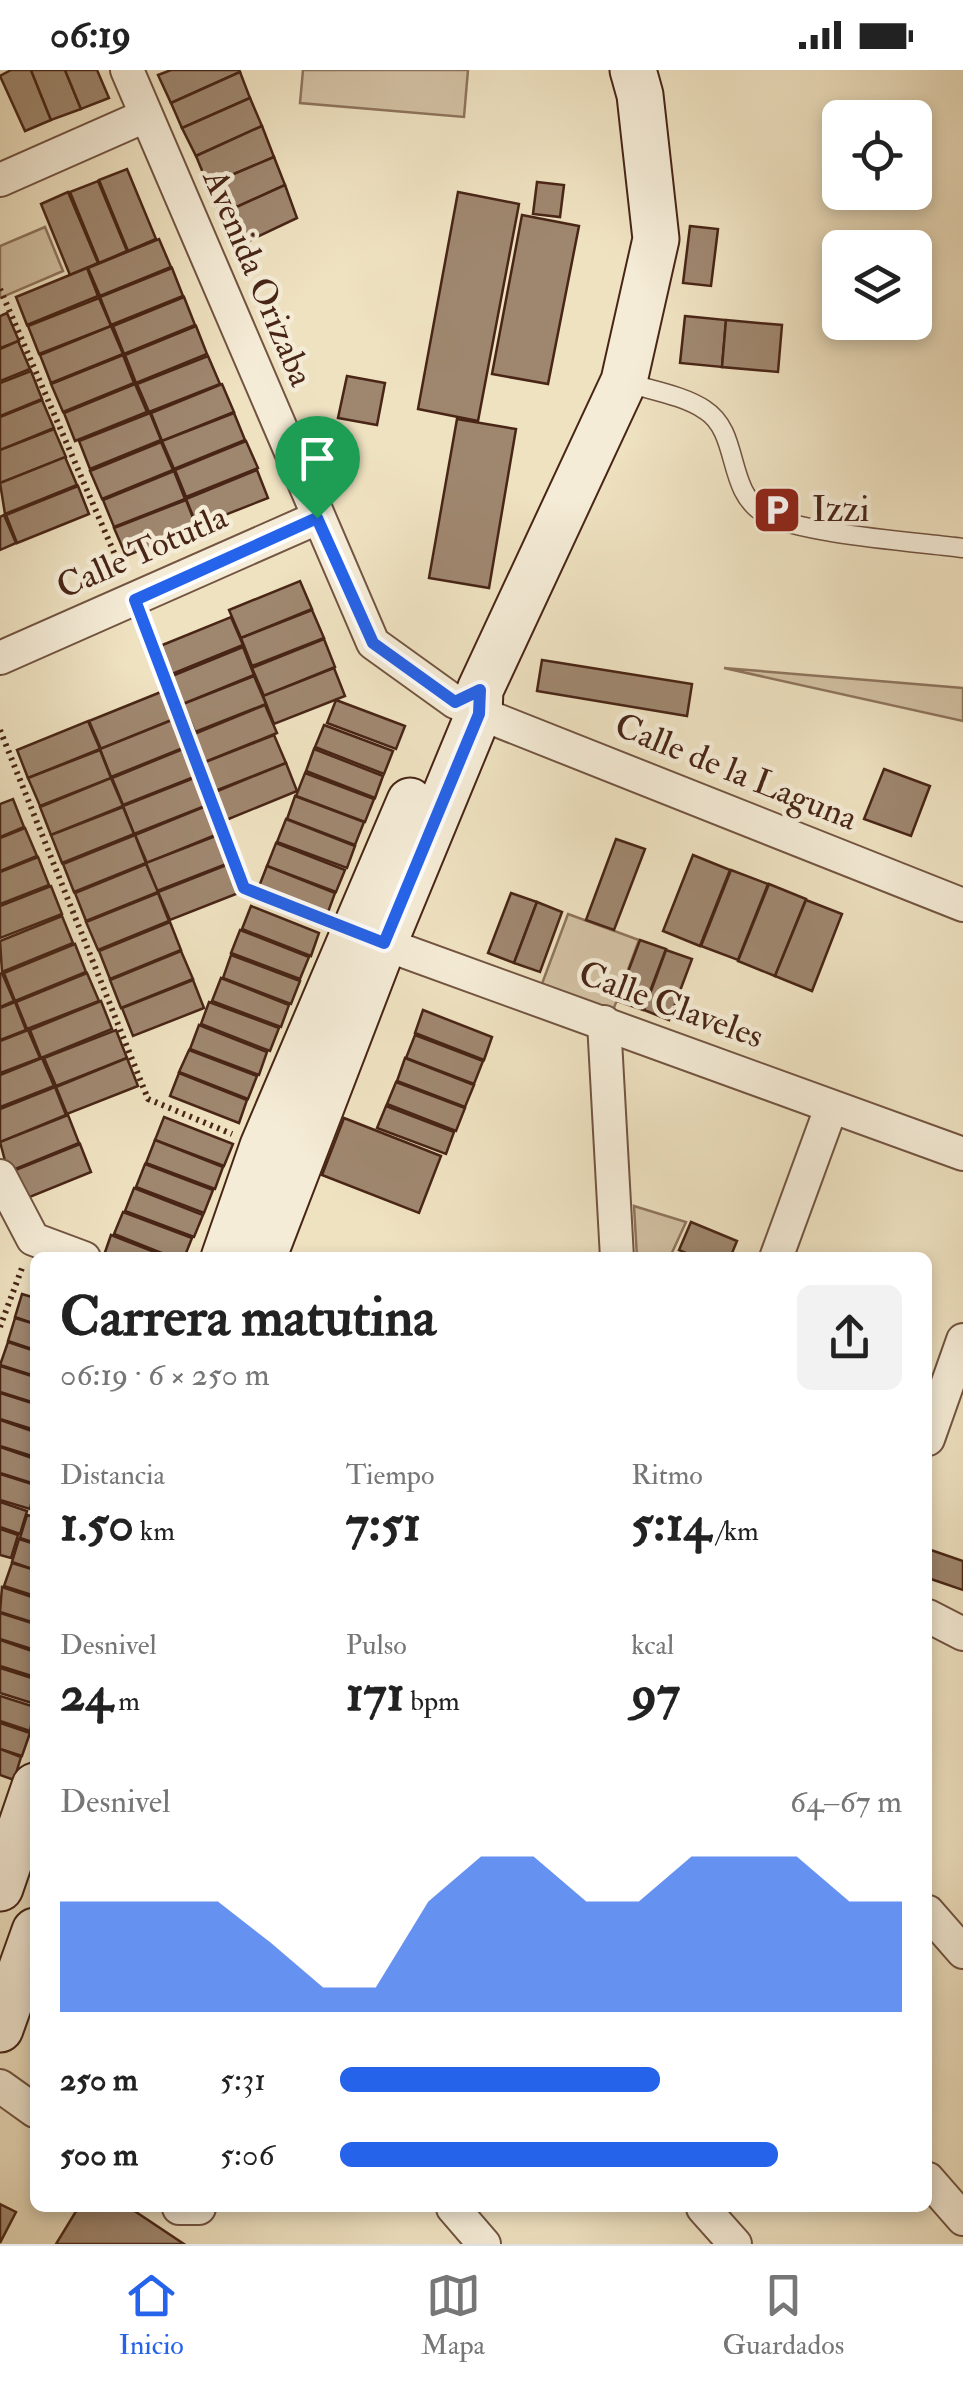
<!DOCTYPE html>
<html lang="es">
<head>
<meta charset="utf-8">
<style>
  body { margin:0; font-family:"IM FELL Double Pica",serif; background:#f2f2f2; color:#222; height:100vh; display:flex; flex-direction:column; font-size:38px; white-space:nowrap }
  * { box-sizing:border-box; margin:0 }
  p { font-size:32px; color:#767676 }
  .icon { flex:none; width:55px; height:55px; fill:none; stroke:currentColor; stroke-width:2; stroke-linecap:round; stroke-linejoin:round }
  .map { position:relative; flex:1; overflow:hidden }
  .panel { position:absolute; left:30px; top:1182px; width:902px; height:960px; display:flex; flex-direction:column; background:#fff; border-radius:15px; box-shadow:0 5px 15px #0003 }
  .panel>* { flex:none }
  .controls { position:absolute; left:822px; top:30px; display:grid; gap:20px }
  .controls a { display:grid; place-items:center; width:110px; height:110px; border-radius:15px; background:#fff; box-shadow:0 5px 15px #0003; font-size:50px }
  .pin { position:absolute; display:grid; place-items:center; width:85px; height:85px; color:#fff; margin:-102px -42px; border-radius:50% 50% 50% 0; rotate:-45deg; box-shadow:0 0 10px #0007 }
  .pin .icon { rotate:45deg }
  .round { display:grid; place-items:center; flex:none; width:105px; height:105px; border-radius:15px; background:#f2f2f2 }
  .head { display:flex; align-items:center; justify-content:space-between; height:170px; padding:0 30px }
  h1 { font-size:55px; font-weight:800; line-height:75px }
  .stats { display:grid; grid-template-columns:repeat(3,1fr); gap:15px; height:170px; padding:10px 30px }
  .stats div { display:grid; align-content:center }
  .stats b { font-size:50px; font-weight:800 }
  .stats small { font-size:28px; font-weight:400 }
  .stats p { font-size:28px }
  .chart { height:280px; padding:20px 30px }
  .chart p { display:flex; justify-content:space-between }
  .chart svg { width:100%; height:180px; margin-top:10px; fill:#2563eb; opacity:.7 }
  ul { padding:0 30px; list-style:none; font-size:32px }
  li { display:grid; grid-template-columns:160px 120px 1fr; align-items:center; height:75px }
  li i { height:25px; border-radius:12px; background:#2563eb }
  .status { display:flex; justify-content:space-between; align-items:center; height:70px; padding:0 50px; background:#fff; direction:ltr }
  .status svg { height:28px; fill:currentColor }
  .menu { display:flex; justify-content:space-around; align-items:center; height:140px; border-top:2px solid #e0e0e0; background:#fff; font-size:28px; color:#767676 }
  .menu a { display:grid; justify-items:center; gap:5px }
  .menu .on { color:#2563eb }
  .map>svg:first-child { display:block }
  .green { fill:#d3c2a4; stroke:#8e745d; stroke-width:2.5 }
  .building { fill:#9f876f; stroke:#482516; stroke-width:2.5 }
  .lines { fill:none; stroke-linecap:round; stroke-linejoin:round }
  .lane-casing { stroke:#725441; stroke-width:21 }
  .street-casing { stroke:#725441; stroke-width:36 }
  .secondary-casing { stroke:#482516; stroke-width:49 }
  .path { stroke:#482516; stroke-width:6; stroke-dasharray:2.5 5; stroke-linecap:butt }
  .lane { stroke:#f5ecd7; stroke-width:18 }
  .street { stroke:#f5ecd7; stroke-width:32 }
  .secondary { stroke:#f5ecd7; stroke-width:45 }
  .route-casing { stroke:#fff; stroke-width:20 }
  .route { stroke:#2563eb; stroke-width:12 }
  .labels { text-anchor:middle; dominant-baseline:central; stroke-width:9; stroke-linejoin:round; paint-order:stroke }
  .street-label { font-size:35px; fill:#482516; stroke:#f5ecd7 }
  .poi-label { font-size:35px; fill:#482516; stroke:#f5ecd7; text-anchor:start }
</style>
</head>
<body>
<div class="status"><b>06:19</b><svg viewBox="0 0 49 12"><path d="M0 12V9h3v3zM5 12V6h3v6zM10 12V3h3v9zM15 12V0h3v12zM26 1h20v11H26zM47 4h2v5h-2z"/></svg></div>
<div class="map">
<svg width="963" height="2174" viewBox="0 0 963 2174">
  <rect width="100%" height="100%" fill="#efe2c1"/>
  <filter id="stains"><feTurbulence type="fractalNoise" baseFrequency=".002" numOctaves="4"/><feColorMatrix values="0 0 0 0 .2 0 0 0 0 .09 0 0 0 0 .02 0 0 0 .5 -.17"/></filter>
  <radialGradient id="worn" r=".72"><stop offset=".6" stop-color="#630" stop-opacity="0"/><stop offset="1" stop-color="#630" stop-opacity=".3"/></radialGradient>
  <g class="green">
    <polygon points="303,0 468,0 464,47 300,33"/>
    <polygon points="45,157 63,201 0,228 0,176"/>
    <polygon points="724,598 963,618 963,651"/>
    <polygon points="568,844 639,870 611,946 540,919"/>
    <polygon points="634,1136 686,1152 670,1187 637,1187"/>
  </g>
  <g class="building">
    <polygon points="11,0 31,0 51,50 25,61 0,6"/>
    <polygon points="31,0 65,0 81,39 51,50"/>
    <polygon points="65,0 97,0 109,28 81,39"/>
    <polygon points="171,0 239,0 240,2 171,33 158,5"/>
    <polygon points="240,2 250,28 182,58 171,33"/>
    <polygon points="250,28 262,56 196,86 182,58"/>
    <polygon points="262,56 274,87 208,115 196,86"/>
    <polygon points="274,87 285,115 221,144 208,115"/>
    <polygon points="127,99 156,169 128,181 99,110"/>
    <polygon points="98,111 127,181 99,193 70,122"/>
    <polygon points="537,112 564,115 560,147 533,144"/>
    <polygon points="285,115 297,148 236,177 221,144"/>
    <polygon points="68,122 98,193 70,205 41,134"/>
    <polygon points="458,122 519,134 478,351 418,339"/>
    <polygon points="522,145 579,156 548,314 492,304"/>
    <polygon points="690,156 718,159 711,216 683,213"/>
    <polygon points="159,169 171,197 100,226 88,198"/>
    <polygon points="87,198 98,226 27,255 16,227"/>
    <polygon points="172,198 183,226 111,255 100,227"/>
    <polygon points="184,227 195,255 124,284 113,256"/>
    <polygon points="99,228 111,256 39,284 28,256"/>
    <polygon points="7,243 19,271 0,278 0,246"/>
    <polygon points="685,246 726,250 722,297 680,293"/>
    <polygon points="726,250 782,255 778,302 722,297"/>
    <polygon points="111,256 123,284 51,313 40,285"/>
    <polygon points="196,256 207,284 136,313 125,285"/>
    <polygon points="18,271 30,299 0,311 0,279"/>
    <polygon points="123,285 134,313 63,342 51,314"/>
    <polygon points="208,286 220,314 149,342 137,314"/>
    <polygon points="31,301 42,329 0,346 0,313"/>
    <polygon points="347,306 385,313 377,355 338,348"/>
    <polygon points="135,314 147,342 75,371 64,343"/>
    <polygon points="222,314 234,342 162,371 151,343"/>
    <polygon points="42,330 54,358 0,380 0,347"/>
    <polygon points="150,343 161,370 90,399 79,371"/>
    <polygon points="234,343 245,370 174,399 162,371"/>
    <polygon points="457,349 516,359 489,518 429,508"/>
    <polygon points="54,359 66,387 0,413 0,380"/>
    <polygon points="246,371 258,398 186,427 175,400"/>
    <polygon points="161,372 173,400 102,429 90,401"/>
    <polygon points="65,387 77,415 5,444 0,413"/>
    <polygon points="257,400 268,428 197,456 186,429"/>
    <polygon points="174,401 185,429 114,457 103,430"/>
    <polygon points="78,416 89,444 17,473 6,445"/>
    <polygon points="186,430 197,458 126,486 114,458"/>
    <polygon points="4,445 16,473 0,480 0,447"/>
    <polygon points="300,511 312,539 241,568 229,540"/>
    <polygon points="312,540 324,568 252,596 241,568"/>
    <polygon points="231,547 243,575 172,604 160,576"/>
    <polygon points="324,569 335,597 264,626 252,598"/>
    <polygon points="243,577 254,605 183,634 172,606"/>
    <polygon points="542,590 692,614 687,646 537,621"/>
    <polygon points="334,598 345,626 274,654 263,626"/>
    <polygon points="254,606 266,634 195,662 183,634"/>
    <polygon points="161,622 172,650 101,679 89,651"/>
    <polygon points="336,630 405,656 396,679 327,653"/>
    <polygon points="265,635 277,663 205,692 194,664"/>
    <polygon points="172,650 183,678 111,707 100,679"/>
    <polygon points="88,651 100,679 28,708 17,680"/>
    <polygon points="324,655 393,681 384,704 315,677"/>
    <polygon points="274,665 286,693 215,721 203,693"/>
    <polygon points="183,679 194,707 123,735 112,708"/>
    <polygon points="314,679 383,706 375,728 306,701"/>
    <polygon points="100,680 111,708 40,736 28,708"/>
    <polygon points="286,693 297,721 226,750 215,722"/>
    <polygon points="884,699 930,716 911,766 864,749"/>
    <polygon points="305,703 374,729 365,752 296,726"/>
    <polygon points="111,708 123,736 51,765 40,737"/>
    <polygon points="194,708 205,736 134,764 123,736"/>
    <polygon points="295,726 364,752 355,775 287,749"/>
    <polygon points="13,729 24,757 0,767 0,734"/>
    <polygon points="206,736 218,764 147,793 135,765"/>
    <polygon points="123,737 134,764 62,793 51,765"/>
    <polygon points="286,749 355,776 347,798 277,772"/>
    <polygon points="25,758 37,786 0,801 0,768"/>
    <polygon points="135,765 146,793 74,822 63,794"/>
    <polygon points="218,765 229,793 157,821 146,793"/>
    <polygon points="616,769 645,779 614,860 586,850"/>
    <polygon points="276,773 345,800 336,822 267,796"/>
    <polygon points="693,785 730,800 700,876 663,861"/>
    <polygon points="38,787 49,815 0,834 0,802"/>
    <polygon points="146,794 158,822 86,851 75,823"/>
    <polygon points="229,794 241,822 170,850 158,822"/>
    <polygon points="267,796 335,823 327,845 258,819"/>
    <polygon points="731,800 768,814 738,890 701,876"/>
    <polygon points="769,814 806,829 775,906 738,891"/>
    <polygon points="51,816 62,844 0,868 0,836"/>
    <polygon points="158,823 169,851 98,880 86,852"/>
    <polygon points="511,823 537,832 514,893 488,883"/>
    <polygon points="806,830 842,844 812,921 775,906"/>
    <polygon points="537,832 562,842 540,902 514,893"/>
    <polygon points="251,836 319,863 311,886 242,859"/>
    <polygon points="62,846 73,873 2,902 0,871"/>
    <polygon points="170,852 181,880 110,909 99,881"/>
    <polygon points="240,860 309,887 300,909 231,883"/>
    <polygon points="640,870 666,879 643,940 617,931"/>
    <polygon points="75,874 86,902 15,931 4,903"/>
    <polygon points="666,880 692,889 669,950 644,940"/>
    <polygon points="181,881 193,909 121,938 110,910"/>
    <polygon points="231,885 300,911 291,934 223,908"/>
    <polygon points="2,903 14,931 0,937 0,904"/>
    <polygon points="87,903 99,931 27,959 16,932"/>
    <polygon points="221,908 289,935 281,957 212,931"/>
    <polygon points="193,910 204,938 133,966 122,938"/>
    <polygon points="101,931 112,959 41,988 30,960"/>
    <polygon points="15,932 26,960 0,970 0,938"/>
    <polygon points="209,932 279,958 270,981 201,954"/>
    <polygon points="423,940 492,967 484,990 415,963"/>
    <polygon points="199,955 267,982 259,1005 190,979"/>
    <polygon points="28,960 40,988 0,1003 0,971"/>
    <polygon points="116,960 127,988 56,1016 44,988"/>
    <polygon points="415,965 483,991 474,1014 406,988"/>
    <polygon points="189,980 257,1006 248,1029 179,1002"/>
    <polygon points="42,988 54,1016 0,1037 0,1005"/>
    <polygon points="127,988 138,1016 67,1044 56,1017"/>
    <polygon points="405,988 474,1015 465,1037 397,1011"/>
    <polygon points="179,1003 247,1030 239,1053 170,1026"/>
    <polygon points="396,1012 465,1038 456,1061 387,1034"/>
    <polygon points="55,1017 66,1045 0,1072 0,1039"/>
    <polygon points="386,1036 454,1062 446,1084 377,1058"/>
    <polygon points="68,1045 79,1073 8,1102 0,1072"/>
    <polygon points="164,1047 233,1074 224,1096 155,1070"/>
    <polygon points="344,1048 441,1086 419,1143 322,1105"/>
    <polygon points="155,1070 223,1097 215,1119 146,1093"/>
    <polygon points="80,1074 91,1102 20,1131 8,1103"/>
    <polygon points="145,1094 213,1120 204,1143 136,1117"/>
    <polygon points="134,1118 203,1145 194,1167 125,1141"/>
    <polygon points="123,1142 192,1168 184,1188 174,1188 114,1164"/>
    <polygon points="691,1152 737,1171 730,1188 697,1188 679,1180"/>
    <polygon points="111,1165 170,1188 103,1188"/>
    <polygon points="22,1224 35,1228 35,1254 15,1247"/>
    <polygon points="15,1248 35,1254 35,1280 8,1271"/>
    <polygon points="8,1272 35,1281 35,1306 0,1295"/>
    <polygon points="0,1296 35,1307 35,1333 0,1322"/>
    <polygon points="0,1323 35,1334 35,1360 0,1349"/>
    <polygon points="0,1350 35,1362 35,1387 0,1376"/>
    <polygon points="0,1377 35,1389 35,1414 0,1403"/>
    <polygon points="0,1404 35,1415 30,1439 0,1430"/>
    <polygon points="0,1432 27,1441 20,1464 0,1457"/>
    <polygon points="27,1445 35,1447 35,1473 20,1468"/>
    <polygon points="0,1459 18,1465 11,1488 0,1485"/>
    <polygon points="19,1469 35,1474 35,1500 12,1492"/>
    <polygon points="928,1479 963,1491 963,1520 928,1508"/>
    <polygon points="12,1493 35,1500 35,1526 4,1516"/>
    <polygon points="2,1517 35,1528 35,1553 0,1542"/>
    <polygon points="0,1543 35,1554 35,1580 0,1569"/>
    <polygon points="0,1570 35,1582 35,1607 0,1596"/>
    <polygon points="0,1598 35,1609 35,1634 0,1623"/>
    <polygon points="0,1626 35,1637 30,1661 0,1651"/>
    <polygon points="0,1653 30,1663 22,1686 0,1679"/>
    <polygon points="0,1679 21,1687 14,1710 0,1705"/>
    <polygon points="0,2134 16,2142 0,2173"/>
    <polygon points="78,2138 130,2138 184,2174 56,2174"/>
  </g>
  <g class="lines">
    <g class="lane-casing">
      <path id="lane" d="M625,312C649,320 683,325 705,340C741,363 725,421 765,444C800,464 918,472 963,478"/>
    </g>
    <g class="street-casing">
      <g id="street">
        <polyline points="127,0 373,573 455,632 479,643 963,835"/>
        <polyline points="0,110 145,46"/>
        <polyline points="0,588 317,448"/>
        <polyline points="365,867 963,1084"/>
        <polyline points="604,952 617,1188"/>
        <polyline points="0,1106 33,1169 84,1188"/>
        <polyline points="776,1188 831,1038"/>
        <polyline points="928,1369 963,1270"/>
        <polyline points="928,1546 963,1564"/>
        <polyline points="928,1842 963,1882"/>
        <polyline points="0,2016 35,2041"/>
        <polyline points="928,2109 963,2149"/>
        <polyline points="179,2138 199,2138"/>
        <polyline points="453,2138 484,2174"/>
        <polyline points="703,2138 735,2174"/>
      </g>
    </g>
    <g class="secondary-casing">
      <g id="secondary">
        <polyline points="224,1188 263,1076 410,731"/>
        <polyline points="263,1188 384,873 479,643 480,620 624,311 656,169 640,25 633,0"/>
        <polyline points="0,1818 35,1716"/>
        <polyline points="0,1959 35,1861"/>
      </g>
    </g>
    <g class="path">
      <polyline points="0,219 122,501"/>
      <polyline points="144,554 244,818 323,851"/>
      <polyline points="0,660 148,1029 232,1064"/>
      <polyline points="0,1257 22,1198"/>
    </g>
    <use href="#lane" class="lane"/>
    <use href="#street" class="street"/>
    <use href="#secondary" class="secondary"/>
  </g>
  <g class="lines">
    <g class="route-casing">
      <polygon id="route" points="317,448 373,573 455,632 480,620 479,644 384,873 244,818 135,530"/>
    </g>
    <use href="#route" class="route"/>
  </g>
  <defs>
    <g id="parking-square" transform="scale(2.5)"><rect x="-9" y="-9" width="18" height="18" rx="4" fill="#8f2418" stroke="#f5ecd7"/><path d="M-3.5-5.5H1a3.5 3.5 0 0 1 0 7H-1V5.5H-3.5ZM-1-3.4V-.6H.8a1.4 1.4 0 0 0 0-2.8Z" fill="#fff"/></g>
  </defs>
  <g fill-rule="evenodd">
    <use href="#parking-square" x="777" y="440"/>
  </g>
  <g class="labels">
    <g class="street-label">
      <text transform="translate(258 208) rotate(67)">Avenida Orizaba</text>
      <text transform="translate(142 482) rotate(-24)">Calle Totutla</text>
      <text transform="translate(736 702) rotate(22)">Calle de la Laguna</text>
      <text transform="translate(671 935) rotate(20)">Calle Claveles</text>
    </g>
    <g class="poi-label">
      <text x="812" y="440">Izzi</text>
    </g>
  </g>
  <rect width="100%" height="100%" filter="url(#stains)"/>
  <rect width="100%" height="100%" fill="url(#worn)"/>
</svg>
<div class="controls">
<a><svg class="icon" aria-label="locate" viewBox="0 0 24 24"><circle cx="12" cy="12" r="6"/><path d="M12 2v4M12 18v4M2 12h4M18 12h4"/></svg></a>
<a><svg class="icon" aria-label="layers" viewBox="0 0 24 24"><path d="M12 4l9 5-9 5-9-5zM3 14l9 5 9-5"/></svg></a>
</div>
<div class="pin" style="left:317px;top:448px;background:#1e9e55"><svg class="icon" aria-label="arrive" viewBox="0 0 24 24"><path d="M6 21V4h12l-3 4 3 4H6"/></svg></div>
<section class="panel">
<div class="head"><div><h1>Carrera matutina</h1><p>06:19 · 6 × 250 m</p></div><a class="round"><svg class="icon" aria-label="share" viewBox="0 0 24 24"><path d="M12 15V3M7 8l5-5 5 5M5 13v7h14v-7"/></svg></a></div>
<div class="stats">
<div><p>Distancia</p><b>1.50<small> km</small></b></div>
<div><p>Tiempo</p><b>7:51</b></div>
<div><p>Ritmo</p><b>5:14<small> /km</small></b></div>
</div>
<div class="stats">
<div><p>Desnivel</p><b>24<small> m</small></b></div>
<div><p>Pulso</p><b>171<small> bpm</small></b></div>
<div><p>kcal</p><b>97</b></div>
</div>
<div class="chart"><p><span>Desnivel</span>64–67 m</p>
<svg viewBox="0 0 160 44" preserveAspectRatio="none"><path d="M0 44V17L10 17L20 17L30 17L40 27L50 38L60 38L70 17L80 6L90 6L100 17L110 17L120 6L130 6L140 6L150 17L160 17V44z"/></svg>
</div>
<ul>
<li><b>250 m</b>5:31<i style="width:57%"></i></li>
<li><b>500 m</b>5:06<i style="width:78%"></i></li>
</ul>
</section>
</div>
<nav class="menu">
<a class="on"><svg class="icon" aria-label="home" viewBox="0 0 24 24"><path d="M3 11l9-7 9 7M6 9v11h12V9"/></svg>Inicio</a>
<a><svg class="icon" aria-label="map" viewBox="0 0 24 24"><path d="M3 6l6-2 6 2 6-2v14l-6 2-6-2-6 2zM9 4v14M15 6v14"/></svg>Mapa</a>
<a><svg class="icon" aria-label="saved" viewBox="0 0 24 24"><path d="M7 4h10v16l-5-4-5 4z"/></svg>Guardados</a>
</nav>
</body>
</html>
